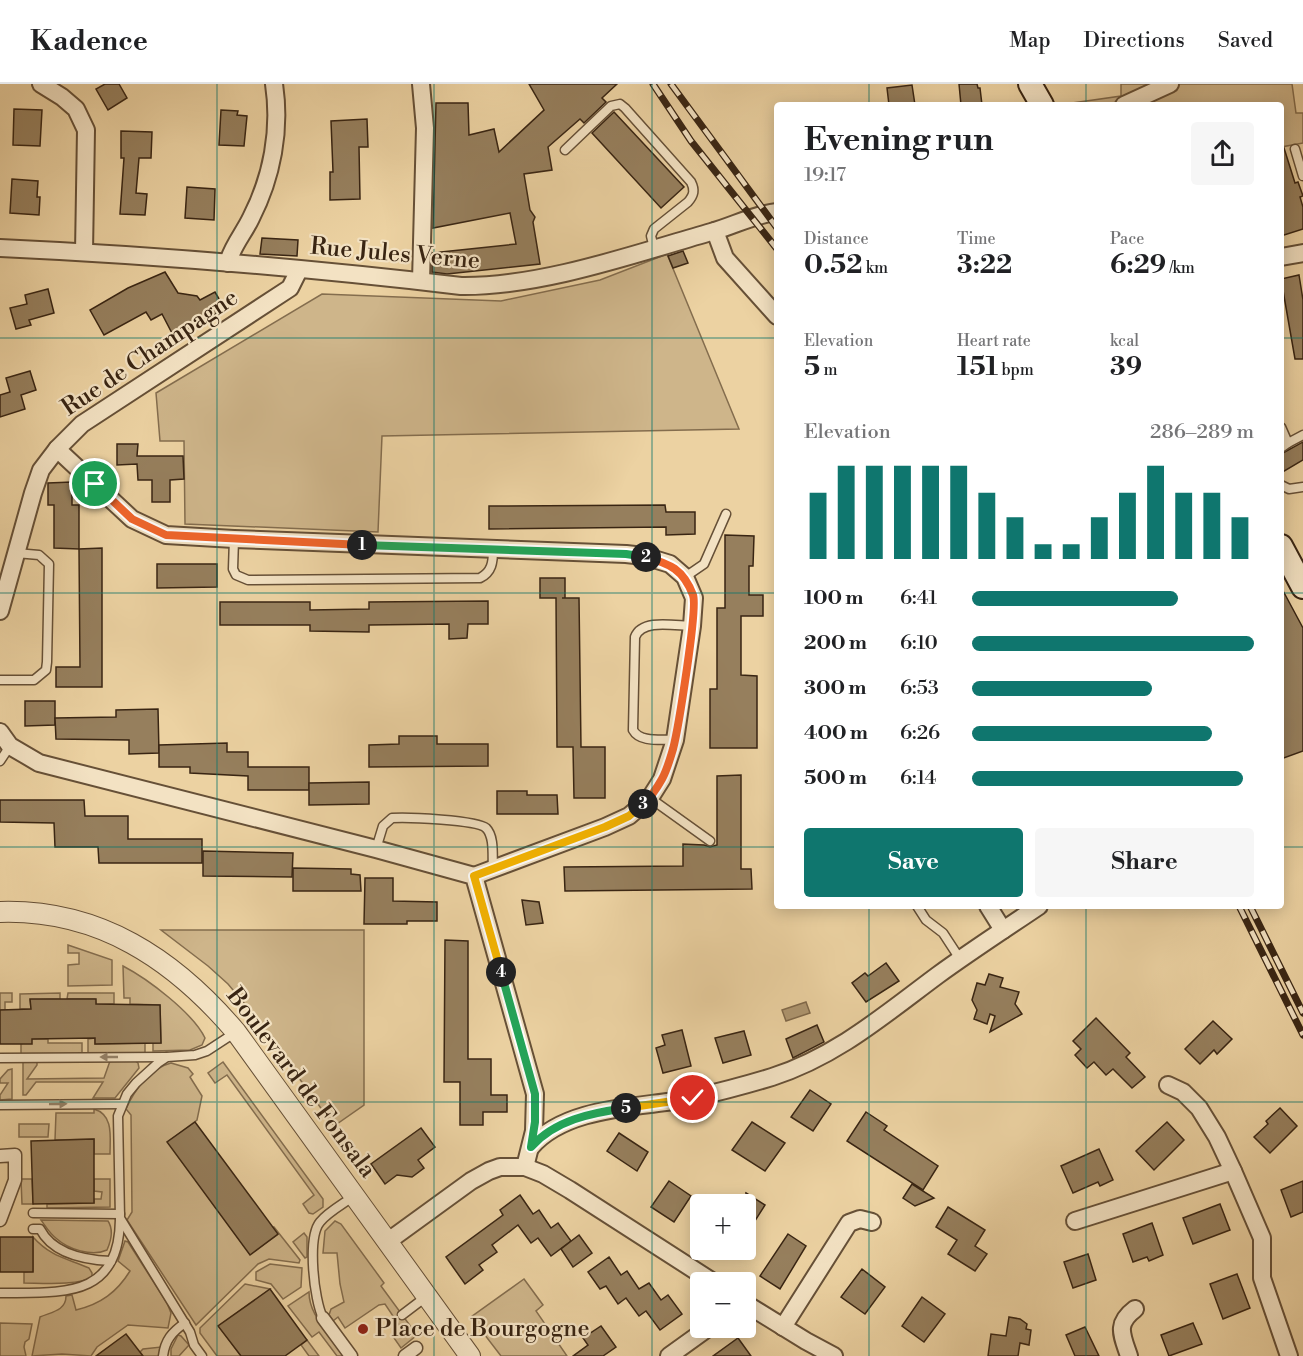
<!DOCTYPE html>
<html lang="en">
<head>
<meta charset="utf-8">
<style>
  body { margin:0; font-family:"Libre Bodoni",serif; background:#f6f6f6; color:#202124; height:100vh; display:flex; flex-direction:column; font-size:22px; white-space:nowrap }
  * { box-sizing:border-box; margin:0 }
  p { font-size:20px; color:#757577 }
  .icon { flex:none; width:33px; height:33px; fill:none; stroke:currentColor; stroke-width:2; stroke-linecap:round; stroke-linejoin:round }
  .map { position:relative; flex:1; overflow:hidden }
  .drawer { position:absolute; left:774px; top:18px; width:510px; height:807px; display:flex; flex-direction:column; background:#fff; border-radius:6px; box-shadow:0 3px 15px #0003 }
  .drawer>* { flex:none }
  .fabs { position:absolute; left:690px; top:1110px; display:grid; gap:12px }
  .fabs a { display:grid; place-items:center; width:66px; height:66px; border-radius:6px; background:#fff; box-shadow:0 3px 15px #0003; font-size:30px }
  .pin { position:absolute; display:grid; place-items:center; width:51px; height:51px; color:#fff; margin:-26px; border:3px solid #fff; border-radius:50%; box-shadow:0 2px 6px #0007 }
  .km { position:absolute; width:30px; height:30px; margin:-15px; border-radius:50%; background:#222; color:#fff; font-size:16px; line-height:30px; text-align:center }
  .round { display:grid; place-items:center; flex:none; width:63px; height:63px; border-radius:6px; background:#f6f6f6 }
  .head { display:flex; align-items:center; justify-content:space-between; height:102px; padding:0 30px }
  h1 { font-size:33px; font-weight:800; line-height:45px }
  .stats { display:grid; grid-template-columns:repeat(3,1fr); gap:9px; height:102px; padding:6px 30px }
  .stats div { display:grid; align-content:center }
  .stats b { font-size:26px; font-weight:800 }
  .stats small { font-size:16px; font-weight:400 }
  .stats p { font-size:16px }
  .chart { height:168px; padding:12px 30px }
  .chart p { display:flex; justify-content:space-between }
  .chart svg { width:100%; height:108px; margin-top:6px; stroke:#0f766e; stroke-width:6 }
  .action { display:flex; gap:12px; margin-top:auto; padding:12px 30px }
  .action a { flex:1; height:69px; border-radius:6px; background:#0f766e; color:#fff; font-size:24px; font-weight:800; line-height:69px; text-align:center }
  .action a+a { background:#f6f6f6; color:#202124 }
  ul { padding:0 30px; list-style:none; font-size:20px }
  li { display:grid; grid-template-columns:96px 72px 1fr; align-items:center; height:45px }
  li i { height:15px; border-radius:8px; background:#0f766e }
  header { display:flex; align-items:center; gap:36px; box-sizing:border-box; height:84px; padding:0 30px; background:#fff; border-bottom:2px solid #e0e0e0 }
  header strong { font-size:28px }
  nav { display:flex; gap:33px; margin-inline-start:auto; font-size:21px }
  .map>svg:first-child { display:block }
  .green { fill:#ceb58a; stroke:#846d4e; stroke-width:1.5 }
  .water { fill:#af9771; stroke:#80694b; stroke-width:1.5 }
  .building { fill:#967f5d; stroke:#392513; stroke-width:1.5 }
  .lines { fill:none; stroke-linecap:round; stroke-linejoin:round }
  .service-casing { stroke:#665037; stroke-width:11 }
  .pedestrian-casing { stroke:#665037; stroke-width:15 }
  .minor-casing { stroke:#665037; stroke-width:20 }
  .tertiary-casing { stroke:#665037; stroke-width:22 }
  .secondary-casing { stroke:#392513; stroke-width:26 }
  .service { stroke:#f3e2c3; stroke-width:8 }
  .pedestrian { stroke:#f3e2c3; stroke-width:12 }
  .minor { stroke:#f3e2c3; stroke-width:16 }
  .tertiary { stroke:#f3e2c3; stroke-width:20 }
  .secondary { stroke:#f3e2c3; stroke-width:22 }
  .rail-casing { stroke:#392513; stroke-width:7 }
  .rail { stroke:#f3e2c3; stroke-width:4.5; stroke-dasharray:14; stroke-linecap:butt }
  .oneway { fill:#96846b }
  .split-1-casing { stroke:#fff; stroke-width:12 }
  .split-2-casing { stroke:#fff; stroke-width:12 }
  .split-3-casing { stroke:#fff; stroke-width:12 }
  .split-4-casing { stroke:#fff; stroke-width:12 }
  .split-5-casing { stroke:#fff; stroke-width:12 }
  .split-6-casing { stroke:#fff; stroke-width:12 }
  .split-1 { stroke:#f0652b; stroke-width:8 }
  .split-2 { stroke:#22a559; stroke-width:8 }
  .split-3 { stroke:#f0652b; stroke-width:8 }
  .split-4 { stroke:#f5b400; stroke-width:8 }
  .split-5 { stroke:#22a559; stroke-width:8 }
  .split-6 { stroke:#f5b400; stroke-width:8 }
  .grid { fill:none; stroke:#0f766e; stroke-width:1.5; stroke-opacity:0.55 }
  .poi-dot { fill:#8f2418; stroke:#f3e2c3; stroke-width:2 }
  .labels { text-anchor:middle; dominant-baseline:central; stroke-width:4.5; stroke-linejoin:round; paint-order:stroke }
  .street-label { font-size:24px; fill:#392513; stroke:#f3e2c3 }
  .poi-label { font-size:24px; fill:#392513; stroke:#f3e2c3; text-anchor:start }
</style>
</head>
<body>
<header>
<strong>Kadence</strong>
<nav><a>Map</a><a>Directions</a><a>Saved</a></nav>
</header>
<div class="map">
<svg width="1303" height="1272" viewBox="0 0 1303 1272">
  <rect width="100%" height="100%" fill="#ecd2a2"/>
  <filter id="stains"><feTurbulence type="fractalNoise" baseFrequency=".00333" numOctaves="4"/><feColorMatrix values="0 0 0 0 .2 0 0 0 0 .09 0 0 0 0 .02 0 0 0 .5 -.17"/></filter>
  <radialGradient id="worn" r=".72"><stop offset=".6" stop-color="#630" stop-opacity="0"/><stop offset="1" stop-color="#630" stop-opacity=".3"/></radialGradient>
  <g class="green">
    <polygon points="1121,0 1292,0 1296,29 1303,29 1303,59 1281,63 1281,21 1065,20 1121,12"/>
    <polygon points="667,170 739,345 382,352 378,448 185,440 184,357 160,357 156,309 322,210 501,217 600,196"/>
    <polygon points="161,846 364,846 364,1021 334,1042 244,919 228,900 208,882"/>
    <polygon points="68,861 112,876 112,901 68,902 68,881 79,880 79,869 68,869"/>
    <path d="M123,882C148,895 193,929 205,954L202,961L190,966L153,967V959H161L160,921L130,920V914H124Z"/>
    <polygon points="0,909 12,909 12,918 5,918 5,926 0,926"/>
    <polygon points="60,909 60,915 30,916 31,925 20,925 20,910"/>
    <polygon points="68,909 114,909 114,920 96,920 95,915 67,915"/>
    <polygon points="95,954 95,960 145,959 145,969 88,969 88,955"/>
    <polygon points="32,955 48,955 48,959 82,959 82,970 21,970 21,960"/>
    <polygon points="23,977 37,977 37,981 27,995 104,994 110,977 135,977 138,979 139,984 115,1014 93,1014 103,998 36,998 26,1011 23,1011"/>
    <polygon points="223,978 323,1115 323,1123 313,1130 309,1129 303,1120 314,1111 227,991 215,999 208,989"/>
    <path d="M171,979L188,984L193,990L190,993L202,1012L197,1036L168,1058L250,1170L277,1151L272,1143H274L300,1176L299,1179L269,1175L258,1180L196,1241L127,1136L132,1128L131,1031L126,1025C134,1007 150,984 171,979Z"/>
    <polygon points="12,985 12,1015 0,1016 0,1011 8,999 0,999 0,995 8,986"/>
    <path d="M94,1025C114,1031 110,1053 110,1070H94V1055L55,1056L56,1029H94Z"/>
    <polygon points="19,1040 49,1040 48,1053 19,1053"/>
    <polygon points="21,1095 32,1095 33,1120 22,1120"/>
    <polygon points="94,1095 110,1095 110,1123 47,1124 47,1120 94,1119 94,1115 101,1115 102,1108 94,1107"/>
    <path d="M41,1136L108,1137C114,1146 111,1157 107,1166C92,1173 68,1165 57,1155C50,1150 46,1143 41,1136Z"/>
    <polygon points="335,1137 341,1140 384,1199 381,1202 417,1251 401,1264 394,1254 400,1249 401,1244 385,1220 379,1221 345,1244 338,1233 333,1237 329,1231 331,1225 344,1218 340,1200 337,1169 323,1169 325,1147"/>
    <polygon points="304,1149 307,1153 307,1173 305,1174 293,1158"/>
    <path d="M33,1153C51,1173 66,1174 89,1184L92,1189V1193C79,1202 40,1199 24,1199V1188L33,1187Z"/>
    <path d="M125,1157L128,1158L167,1219L171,1229L168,1244L128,1241L97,1263L91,1272L62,1270L32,1272L40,1233C51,1228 66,1227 66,1212L72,1211L76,1226C101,1220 117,1208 130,1187L118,1177Z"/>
    <polygon points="270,1180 302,1184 301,1203 283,1215 271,1200 256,1196 256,1188"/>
    <polygon points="524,1195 543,1221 536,1227 567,1272 501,1272 471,1233"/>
    <polygon points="245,1200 270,1205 219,1242 241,1272 217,1272 200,1249 200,1244"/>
    <path d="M309,1208C309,1235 334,1250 343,1272H337L319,1248L312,1253L288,1222Z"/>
    <polygon points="0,1239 32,1240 29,1255 25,1258 24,1263 26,1272 0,1272"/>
    <polygon points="178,1251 181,1252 189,1261 179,1272 171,1272 171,1265"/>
    <polygon points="307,1256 319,1272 309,1272 301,1261"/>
    <polygon points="161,1263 159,1272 143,1272 140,1268 143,1265"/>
  </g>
  <polygon class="water" points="806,918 810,929 786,937 782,926"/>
  <g class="building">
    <polygon points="105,0 119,0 127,14 108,26 96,5"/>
    <polygon points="529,0 617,0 602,14 606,18 584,39 580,35 548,63 552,86 524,90 530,126 535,133 533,138 540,180 447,190 432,188 432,169 516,160 510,129 433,144 436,19 468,19 469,51 494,45 499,68 544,26"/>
    <polygon points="959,0 977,0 978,4 980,4 982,21 961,21"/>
    <polygon points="912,1 915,21 889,21 887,4"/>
    <polygon points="14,25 42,26 40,62 13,61"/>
    <polygon points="221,26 238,27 237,31 247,32 244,62 219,61"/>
    <polygon points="614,28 684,103 661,124 592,49"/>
    <polygon points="367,35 368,63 359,63 360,115 330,116 330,88 333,88 331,37"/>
    <polygon points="121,47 152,48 151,74 139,74 136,109 147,110 145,131 120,130 124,74 121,74"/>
    <polygon points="1284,64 1295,99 1298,98 1303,112 1300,113 1303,123 1303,145 1281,152 1281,65"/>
    <polygon points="12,95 38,97 37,113 40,113 39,131 10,129"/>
    <polygon points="187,103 215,105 214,136 185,134"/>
    <polygon points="262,154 298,156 297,172 260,170"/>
    <polygon points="683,167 688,179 673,184 668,172"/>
    <polygon points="165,188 178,209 197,212 200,216 215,208 225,225 174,253 162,230 151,236 146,228 104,251 90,226 128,204"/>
    <polygon points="1299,191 1303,216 1303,275 1295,275 1281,195"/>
    <polygon points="48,205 54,229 29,236 31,241 16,245 10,224 27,220 25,211"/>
    <polygon points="30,287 36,306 21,311 25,325 0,333 0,311 10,308 6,294"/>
    <polygon points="1303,358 1303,376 1281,389 1281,370"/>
    <polygon points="117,360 138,360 137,372 183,372 184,395 170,396 170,418 152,418 152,396 138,396 137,380 117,381"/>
    <polygon points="72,398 72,421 79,421 79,465 54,464 54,421 48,421 48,399"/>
    <polygon points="665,421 666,428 695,428 695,450 666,451 666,443 489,445 489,422"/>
    <polygon points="725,451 754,452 753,482 749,482 749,511 763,511 763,532 741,532 741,591 757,592 757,664 710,664 710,605 717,605 717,524 725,524"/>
    <polygon points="102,464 102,603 56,603 56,583 80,583 79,465"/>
    <polygon points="157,480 217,480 217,503 157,504"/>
    <polygon points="540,494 565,494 565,514 562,514 579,514 581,663 605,663 605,714 574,714 573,663 557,663 556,514 540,514"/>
    <polygon points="1281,503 1303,544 1303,667 1281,675"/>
    <polygon points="488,517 488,540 468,540 467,554 449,555 449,540 369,541 369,548 310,547 310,541 220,541 220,518 310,518 310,526 369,525 369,518"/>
    <polygon points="25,617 55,617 55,641 25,642"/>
    <polygon points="158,625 159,669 129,670 129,656 56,655 55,634 116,633 116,626"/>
    <polygon points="399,652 437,652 437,660 488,660 488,682 369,683 369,661 399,660"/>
    <polygon points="227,659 227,668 248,668 248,683 309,683 309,706 248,706 248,692 190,689 190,683 159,683 159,661"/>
    <polygon points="741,691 741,785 751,785 752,805 565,807 564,783 683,782 683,760 704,761 710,763 717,761 717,692"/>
    <polygon points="369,698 369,720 309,721 309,699"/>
    <polygon points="497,707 527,707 527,711 557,711 558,730 497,730"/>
    <polygon points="0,716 84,716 85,732 128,732 128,755 202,755 202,779 99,779 98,763 55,763 54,739 0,738"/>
    <polygon points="203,767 293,769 292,793 203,792"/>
    <polygon points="293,784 351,785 351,790 360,791 361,807 293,807"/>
    <polygon points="365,794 393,794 393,817 437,818 437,837 407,837 407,840 364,840"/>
    <polygon points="522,816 539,818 543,839 526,841"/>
    <polygon points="445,856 468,857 468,975 491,975 491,1011 507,1011 507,1028 483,1028 483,1041 460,1041 460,998 444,998"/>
    <polygon points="886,879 899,897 866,918 852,899 865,889 868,892"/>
    <polygon points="989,890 1003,894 1000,903 1019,908 1015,920 1022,930 990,948 995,932 990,930 987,940 974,935 977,926 972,916 977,899 985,901"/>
    <polygon points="30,915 96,915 96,920 160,921 161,959 95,960 95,954 32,955 32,960 0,960 0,926 31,925"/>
    <polygon points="1096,934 1130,969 1126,973 1145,993 1132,1004 1113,985 1106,991 1094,978 1087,984 1075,971 1081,965 1073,957"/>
    <polygon points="1213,937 1232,955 1217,970 1214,966 1200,980 1185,965"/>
    <polygon points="817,941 824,958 793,974 786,955"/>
    <polygon points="682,946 691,982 663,989 656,964 665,961 662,951"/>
    <polygon points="744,947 751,971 723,979 715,954"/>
    <polygon points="810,1006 831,1020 813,1047 791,1033"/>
    <polygon points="1280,1024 1297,1042 1270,1069 1254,1053 1268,1040 1266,1037"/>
    <polygon points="866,1028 887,1042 884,1046 938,1082 923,1106 847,1057"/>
    <polygon points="195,1038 278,1150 250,1171 167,1058"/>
    <polygon points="752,1038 785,1059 765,1087 732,1066"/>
    <polygon points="1167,1038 1184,1056 1154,1086 1136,1067"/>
    <polygon points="421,1044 435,1063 418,1076 424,1084 412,1093 397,1091 385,1100 371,1080"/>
    <polygon points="619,1049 648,1068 637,1087 607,1067"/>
    <polygon points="94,1055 94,1119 33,1120 31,1057"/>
    <polygon points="1099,1065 1113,1096 1100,1102 1098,1098 1073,1109 1061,1082"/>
    <polygon points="669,1097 691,1112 674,1138 651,1123"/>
    <polygon points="1303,1097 1303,1128 1291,1133 1281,1106"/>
    <polygon points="912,1100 934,1114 915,1122 903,1114"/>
    <polygon points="746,1109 765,1121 746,1151"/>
    <polygon points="520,1111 533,1130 539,1126 551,1144 558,1139 571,1157 551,1172 538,1154 531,1159 518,1141 492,1161 497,1168 479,1181 483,1186 465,1200 446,1173 503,1131 500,1126"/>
    <polygon points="1220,1120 1230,1146 1193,1160 1183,1134"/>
    <polygon points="948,1123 985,1146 975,1162 987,1170 975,1187 948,1170 957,1156 936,1143"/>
    <polygon points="1152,1139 1163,1171 1149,1177 1147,1173 1133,1178 1123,1150"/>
    <polygon points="788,1150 806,1162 780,1205 760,1192"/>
    <polygon points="579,1151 592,1169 573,1183 561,1165"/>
    <rect x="0" y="1153" width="33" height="35"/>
    <polygon points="1088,1170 1096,1196 1073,1204 1064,1178"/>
    <polygon points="609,1173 621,1191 627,1187 639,1205 649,1199 661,1216 668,1211 682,1230 660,1246 646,1227 639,1232 626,1214 618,1220 606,1202 600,1205 588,1188"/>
    <polygon points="862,1185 885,1203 865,1230 841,1213"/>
    <polygon points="1237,1190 1250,1224 1223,1235 1210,1200"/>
    <polygon points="270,1205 307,1256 285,1272 241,1272 218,1242"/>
    <polygon points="922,1213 945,1230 924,1258 902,1242"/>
    <polygon points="1009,1233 1020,1235 1027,1240 1026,1245 1031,1246 1029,1261 1020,1259 1018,1272 988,1272 991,1250 1006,1252"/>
    <polygon points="1193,1239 1202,1260 1169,1272 1161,1251"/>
    <polygon points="601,1242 616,1263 603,1272 573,1272 588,1261 583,1254"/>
    <polygon points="1085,1243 1099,1272 1075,1272 1066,1251"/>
    <polygon points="126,1250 143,1272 96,1272"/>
    <polygon points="738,1254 751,1272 713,1272"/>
  </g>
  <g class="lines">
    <g class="service-casing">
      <g id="service">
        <polyline points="1295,65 1303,92"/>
        <path d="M565,66L611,22L620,20L625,24L691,98C695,106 694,111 688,118L654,145L651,152L654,164"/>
        <polyline points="1281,343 1288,359 1281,364"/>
        <polyline points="1288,359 1303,351"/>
        <polyline points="1281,401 1289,405 1303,403"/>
        <path d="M234,455L233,485L236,491L248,496L480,494C492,488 493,478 493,466"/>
        <polyline points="685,493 704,480 726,430"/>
        <polyline points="0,596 34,596 46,586 47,578 49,480 39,471 16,469"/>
        <path d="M675,656C662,655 640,659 633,646L635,553C642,534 676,542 692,542"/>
        <polyline points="0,677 10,662"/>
        <polyline points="650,714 710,757"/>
        <path d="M376,765L383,742L392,734C407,733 477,736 486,744C495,753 492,773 493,785"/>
        <polyline points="917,822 926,836 943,849 960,875"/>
        <polyline points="0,974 167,973"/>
        <polyline points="0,1021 122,1020"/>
        <polyline points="33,1129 120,1130"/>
        <path d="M33,1145H40C53,1170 85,1176 111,1177"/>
        <path d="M0,1209C61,1208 119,1216 120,1135"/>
        <polyline points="402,1231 427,1212"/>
        <path d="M323,1234C314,1216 307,1154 320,1138C328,1128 343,1120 354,1112"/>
        <path d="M163,1272C165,1256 172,1248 185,1239"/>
        <polyline points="202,1272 194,1261 190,1248 120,1134 118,1032 127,1010 136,999 158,979 167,973 195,971 207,967 236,948"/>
      </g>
    </g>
    <g class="pedestrian-casing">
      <g id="pedestrian">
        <polyline points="0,1072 15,1071 15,1096 0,1136"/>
        <polyline points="323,1234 351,1272"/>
        <polyline points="405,1272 416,1264"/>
      </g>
    </g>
    <g class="minor-casing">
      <g id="minor">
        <polyline points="41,0 62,13 76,25 86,46 84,168"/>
        <polyline points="1124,21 1170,0"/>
        <polyline points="715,147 725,174 777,232"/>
        <path d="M0,164C154,171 308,184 461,202C541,203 634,170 711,148C733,142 755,130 777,128"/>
        <polyline points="1281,173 1303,169"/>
        <path d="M228,179C231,164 244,149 251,134C272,93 281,46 274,0"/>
        <polyline points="421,197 425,44 421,0"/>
        <polyline points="57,365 132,435 166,451 234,455 626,470 644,472 670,480 685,493 694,514 692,542 675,656 662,695 650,714 629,732 605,743 474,792"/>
        <polyline points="0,527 33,409 41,386 57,365 82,340 290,204 299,186"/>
        <polyline points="0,648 10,662 39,679 376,765 474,792 535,1010 534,1047 525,1083"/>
        <polyline points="988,822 1003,846"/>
        <polyline points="1168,1001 1183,1008 1199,1024 1217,1053 1233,1087 1262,1154 1262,1194 1289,1272"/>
        <path d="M531,1063C567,1021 642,1024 693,1014C719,1008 746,1001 772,993C837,972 884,931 938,891C971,867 1005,845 1039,822"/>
        <polyline points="1075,1137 1233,1087"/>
        <polyline points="387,1158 471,1097 489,1087 500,1083 525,1083 543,1090 570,1106 713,1198"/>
        <polyline points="746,1220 806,1257 834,1272"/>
        <polyline points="783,1243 849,1139 860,1135 872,1138"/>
        <polyline points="669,1272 708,1244"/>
        <path d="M1129,1272C1122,1251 1115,1240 1135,1225"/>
      </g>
    </g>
    <g class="tertiary-casing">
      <path id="tertiary" d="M0,828C99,825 174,875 236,948L470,1272"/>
    </g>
    <g class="secondary-casing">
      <g id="secondary">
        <polyline points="1030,0 1042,21"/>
        <polyline points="1281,462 1303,503"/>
      </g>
    </g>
    <use href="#service" class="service"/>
    <use href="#pedestrian" class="pedestrian"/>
    <use href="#minor" class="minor"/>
    <use href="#tertiary" class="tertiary"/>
    <use href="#secondary" class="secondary"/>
    <g class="rail-casing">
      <g id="rail">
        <polyline points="653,0 691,57 777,165"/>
        <polyline points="671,0 777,144"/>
        <polyline points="1239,822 1303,951"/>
        <polyline points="1250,822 1303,929"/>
      </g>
    </g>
    <use href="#rail" class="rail"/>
  </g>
  <defs><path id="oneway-solid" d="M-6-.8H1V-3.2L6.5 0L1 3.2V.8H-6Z" transform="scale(1.5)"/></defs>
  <g class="oneway">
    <use href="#oneway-solid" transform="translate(109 973) rotate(180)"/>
    <use href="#oneway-solid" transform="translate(58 1020) rotate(-1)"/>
  </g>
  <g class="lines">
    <g class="split-1-casing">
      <polyline id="split-1" points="95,400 132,435 166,451 362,461"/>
    </g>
    <g class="split-2-casing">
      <polyline id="split-2" points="362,461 626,470 646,473"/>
    </g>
    <g class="split-3-casing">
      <path id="split-3" d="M643,720C651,713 657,704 662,695C667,686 670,675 673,665C678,646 698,524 693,511C683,485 670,480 646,473"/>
    </g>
    <g class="split-4-casing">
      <polyline id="split-4" points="501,888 474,792 605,743 629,732 643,720"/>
    </g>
    <g class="split-5-casing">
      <path id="split-5" d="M501,888L535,1010V1038L531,1063C555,1036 591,1029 626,1024"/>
    </g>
    <g class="split-6-casing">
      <polyline id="split-6" points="626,1024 693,1014"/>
    </g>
    <use href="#split-1" class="split-1"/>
    <use href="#split-2" class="split-2"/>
    <use href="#split-3" class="split-3"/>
    <use href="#split-4" class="split-4"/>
    <use href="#split-5" class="split-5"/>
    <use href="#split-6" class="split-6"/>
  </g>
  <path class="grid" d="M217,0V1272M434,0V1272M652,0V1272M869,0V21M1086,0V21M0,254H777M1281,254H1303M0,509H777M1281,509H1303M0,763H777M1281,763H1303M869,822V1272M1086,822V1272M0,1018H1303"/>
  <circle class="poi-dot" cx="363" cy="1245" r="6"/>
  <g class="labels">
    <g class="street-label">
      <text transform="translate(395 170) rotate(5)">Rue Jules Verne</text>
      <text transform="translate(150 269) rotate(-34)">Rue de Champagne</text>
      <text transform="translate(301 999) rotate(53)">Boulevard de Fonsala</text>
    </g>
    <g class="poi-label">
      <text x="375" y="1245">Place de Bourgogne</text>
    </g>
  </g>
  <rect width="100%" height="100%" filter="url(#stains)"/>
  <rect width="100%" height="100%" fill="url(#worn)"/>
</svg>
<div class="fabs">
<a>+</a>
<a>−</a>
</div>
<div class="pin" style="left:95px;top:400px;background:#1e9e55"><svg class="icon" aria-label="arrive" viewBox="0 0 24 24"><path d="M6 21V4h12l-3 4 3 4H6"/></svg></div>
<div class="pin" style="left:693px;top:1014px;background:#d93025"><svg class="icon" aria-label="check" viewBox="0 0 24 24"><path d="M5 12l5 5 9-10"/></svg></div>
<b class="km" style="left:362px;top:461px">1</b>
<b class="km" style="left:646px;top:473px">2</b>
<b class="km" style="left:643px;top:720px">3</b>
<b class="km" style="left:501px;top:888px">4</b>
<b class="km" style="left:626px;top:1024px">5</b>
<section class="drawer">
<div class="head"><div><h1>Evening run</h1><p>19:17</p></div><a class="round"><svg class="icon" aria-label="share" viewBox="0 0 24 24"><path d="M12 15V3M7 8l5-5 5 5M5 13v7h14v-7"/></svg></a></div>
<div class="stats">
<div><p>Distance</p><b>0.52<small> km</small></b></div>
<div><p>Time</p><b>3:22</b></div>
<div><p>Pace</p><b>6:29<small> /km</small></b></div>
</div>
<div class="stats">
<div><p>Elevation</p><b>5<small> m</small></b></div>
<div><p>Heart rate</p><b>151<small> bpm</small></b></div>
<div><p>kcal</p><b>39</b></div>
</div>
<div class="chart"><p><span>Elevation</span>286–289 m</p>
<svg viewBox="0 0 160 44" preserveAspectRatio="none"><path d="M5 44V17M15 44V6M25 44V6M35 44V6M45 44V6M55 44V6M65 44V17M75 44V27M85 44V38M95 44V38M105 44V27M115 44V17M125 44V6M135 44V17M145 44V17M155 44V27"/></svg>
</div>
<ul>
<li><b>100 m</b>6:41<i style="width:73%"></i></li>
<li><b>200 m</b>6:10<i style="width:100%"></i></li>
<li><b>300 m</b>6:53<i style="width:64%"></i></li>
<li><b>400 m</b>6:26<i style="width:85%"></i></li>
<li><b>500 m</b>6:14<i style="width:96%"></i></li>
</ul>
<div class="action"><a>Save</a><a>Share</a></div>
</section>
</div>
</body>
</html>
